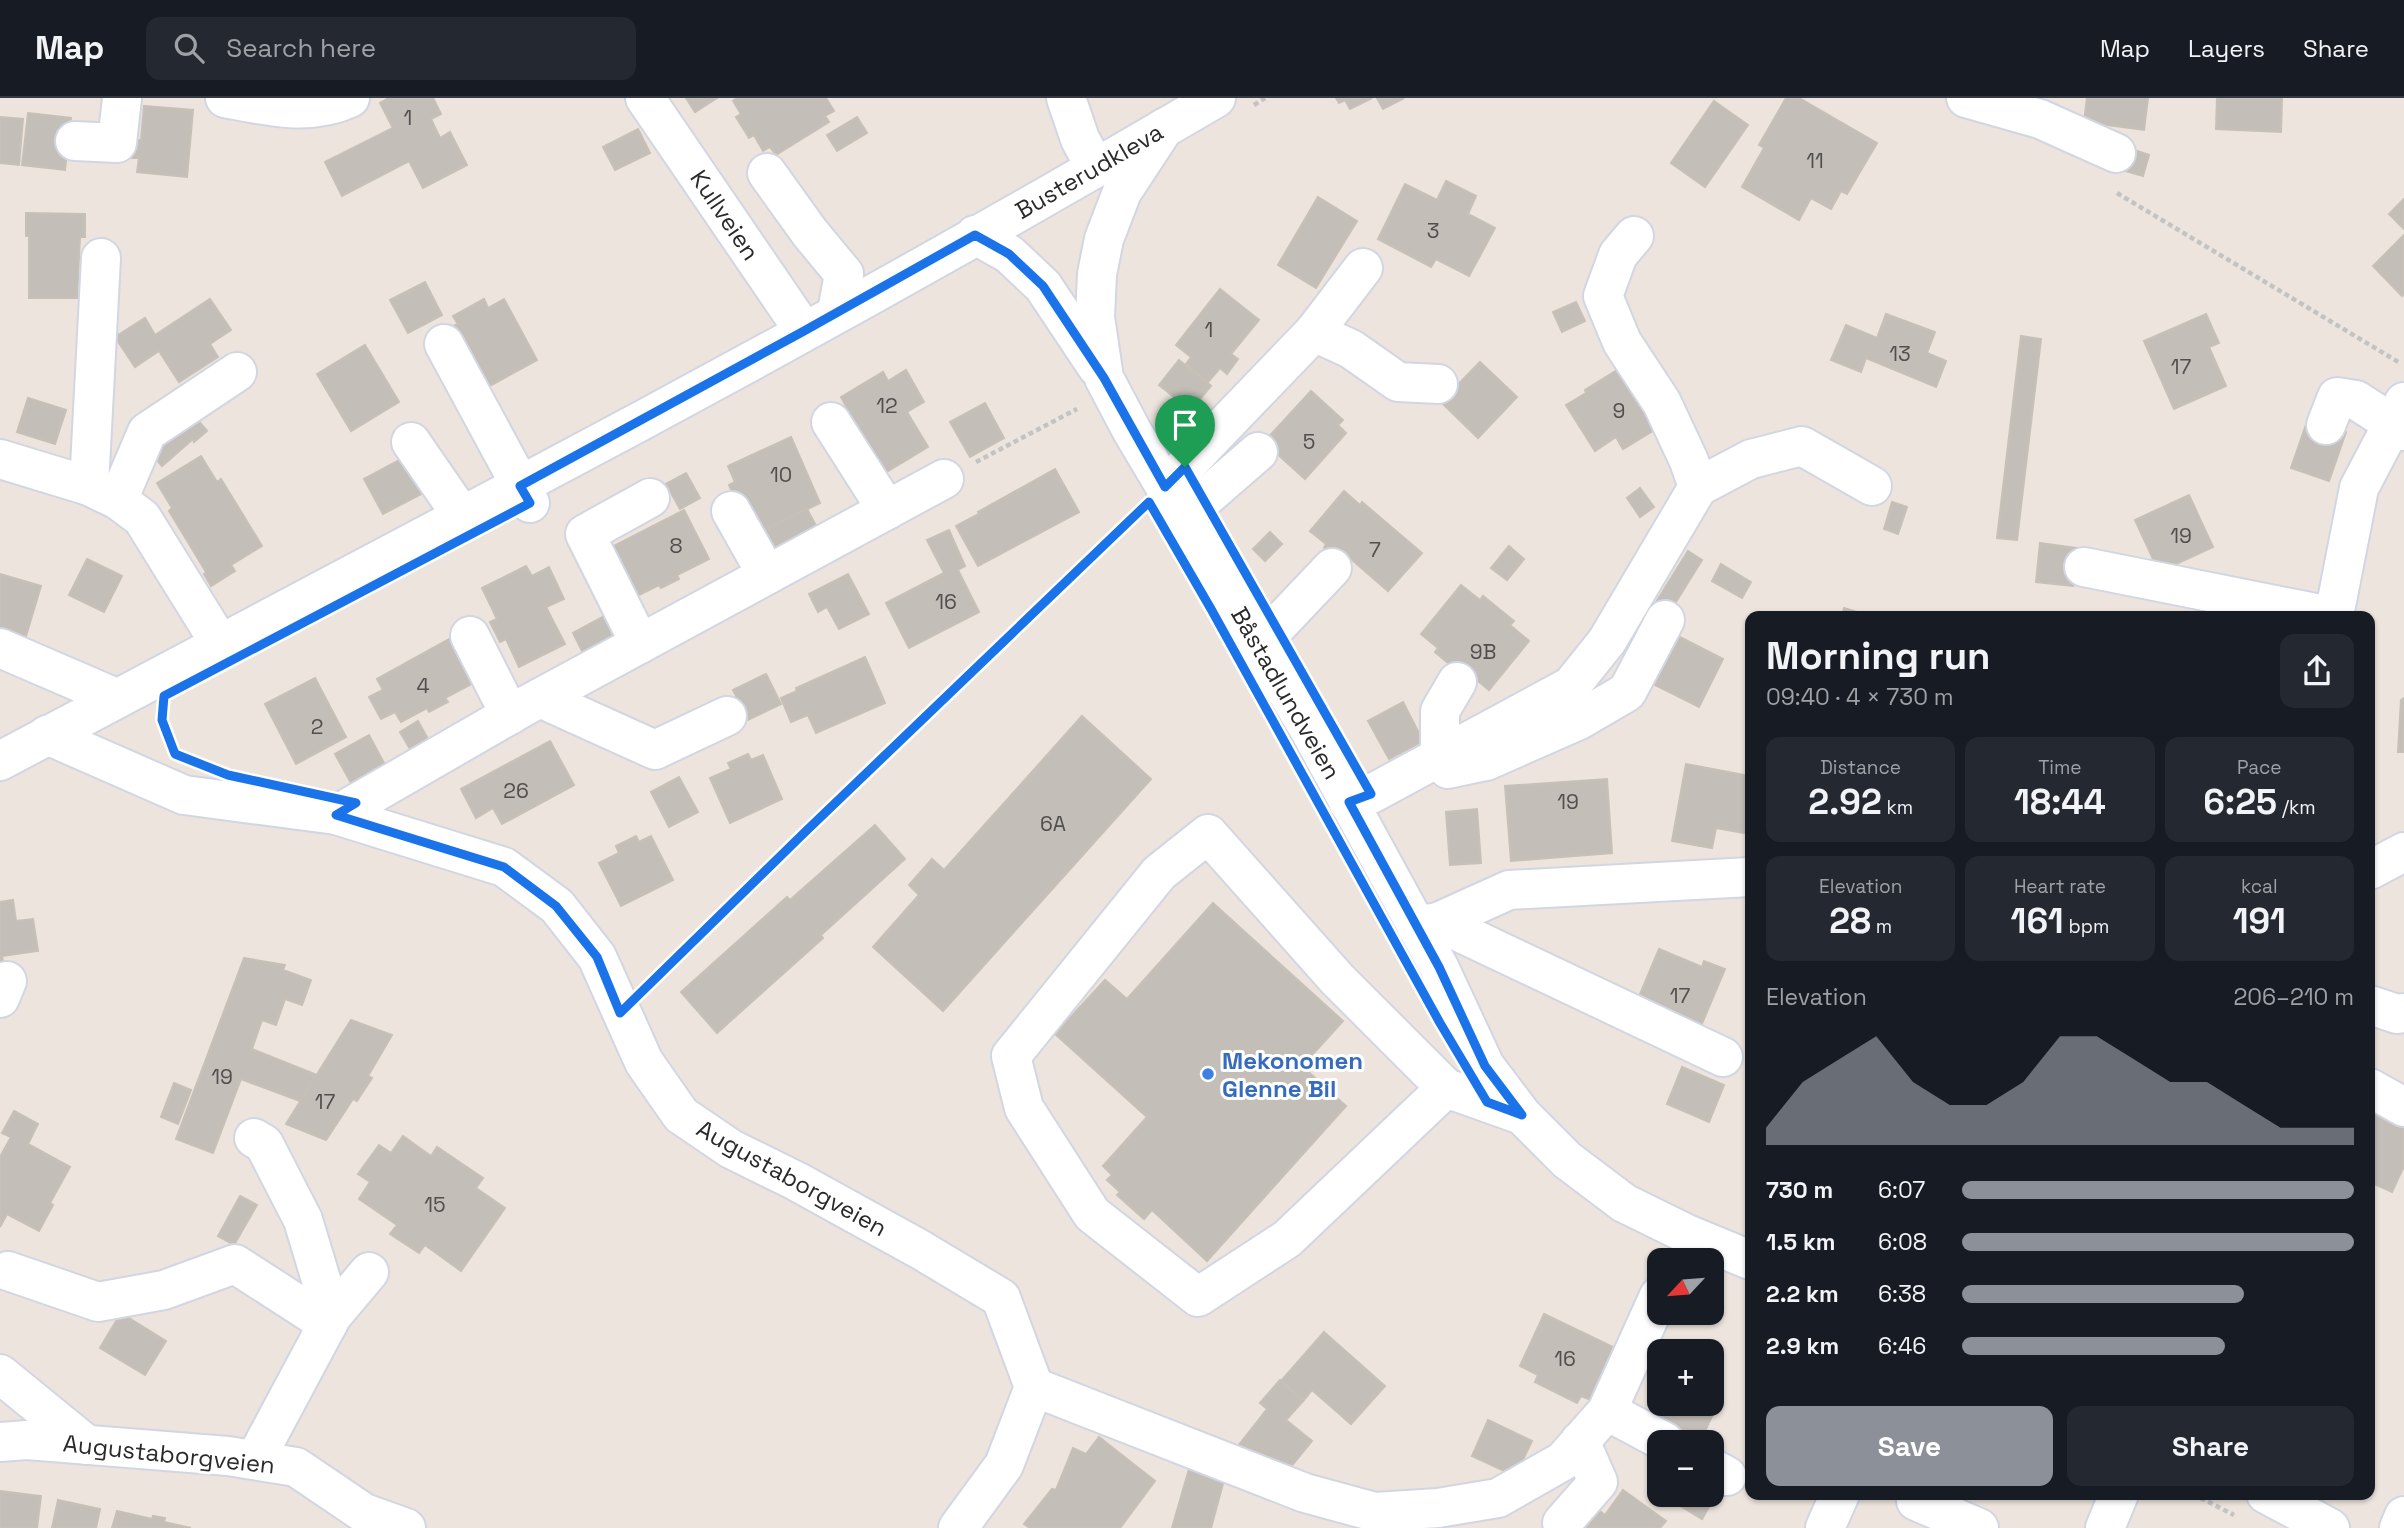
<!DOCTYPE html>
<html lang="en">
<head>
<meta charset="utf-8">
<style>
  body { margin:0; font-family:"Space Grotesk",sans-serif; background:#242831; color:#f1f3f6; height:100vh; display:flex; flex-direction:column; font-size:26px; white-space:nowrap }
  * { box-sizing:border-box; margin:0 }
  p { font-size:23px; color:#9ea1a6 }
  .icon { flex:none; width:38px; height:38px; fill:none; stroke:currentColor; stroke-width:2; stroke-linecap:round; stroke-linejoin:round }
  .map { position:relative; flex:1; overflow:hidden }
  .panel { position:absolute; left:1745px; top:513px; width:630px; height:889px; display:flex; flex-direction:column; background:#171b24; border-radius:14px; box-shadow:0 2px 5px #0004 }
  .panel>* { flex:none }
  .needle { width:46px; rotate:244deg }
  .fabs { position:absolute; left:1647px; top:1150px; display:grid; gap:14px }
  .fabs a { display:grid; place-items:center; width:77px; height:77px; border-radius:14px; background:#171b24; box-shadow:0 2px 5px #0004; font-size:35px }
  .pin { position:absolute; display:grid; place-items:center; width:60px; height:60px; color:#fff; margin:-72px -30px; border-radius:50% 50% 50% 0; rotate:-45deg; box-shadow:0 0 7px #0007 }
  .pin .icon { rotate:45deg }
  .round { display:grid; place-items:center; flex:none; width:74px; height:74px; border-radius:14px; background:#242831 }
  .summary { display:flex; align-items:center; justify-content:space-between; height:119px; padding:0 21px }
  h1 { font-size:38px; font-weight:700; line-height:52px }
  .stats { display:grid; grid-template-columns:repeat(3,1fr); gap:10px; height:119px; padding:7px 21px }
  .stats div { display:grid; align-content:center; border-radius:14px; background:#242831; text-align:center }
  .stats b { font-size:35px; font-weight:700 }
  .stats small { font-size:19px; font-weight:400 }
  .stats p { font-size:19px }
  .chart { height:196px; padding:14px 21px }
  .chart p { display:flex; justify-content:space-between }
  .chart svg { width:100%; height:126px; margin-top:7px; fill:#8c9099; opacity:.7 }
  .action { display:flex; gap:14px; margin-top:auto; padding:14px 21px }
  .action a { flex:1; height:80px; border-radius:14px; background:#8c9099; color:#fff; font-size:28px; font-weight:700; line-height:80px; text-align:center }
  .action a+a { background:#242831; color:#f1f3f6 }
  ul { padding:0 21px; list-style:none; font-size:23px }
  li { display:grid; grid-template-columns:112px 84px 1fr; align-items:center; height:52px }
  li i { height:18px; border-radius:9px; background:#8c9099 }
  header { display:flex; align-items:center; gap:42px; box-sizing:border-box; height:98px; padding:0 35px; background:#171b24; border-bottom:2px solid #363941 }
  header strong { font-size:33px }
  nav { display:flex; gap:38px; margin-inline-start:auto; font-size:24px }
  .search { width:490px; height:63px; background:#242831; display:flex; align-items:center; gap:18px; box-sizing:border-box; padding:0 24px; border-radius:14px; color:#9ea1a6; font-size:26px }
  .map>svg:first-child { display:block }
  .building { fill:#c4beb9; stroke:#c7c0b6; stroke-width:2 }
  .lines { fill:none; stroke-linecap:round; stroke-linejoin:round }
  .minor-casing { stroke:#d2d6e3; stroke-width:42 }
  .path { stroke:#c3c3c3; stroke-width:4.5; stroke-dasharray:5 3.5; stroke-linecap:butt }
  .minor { stroke:#fff; stroke-width:38 }
  .route-casing { stroke:#fff; stroke-width:14 }
  .route { stroke:#1a73e8; stroke-width:9 }
  .shop-dot { fill:#3f7fe0; stroke:#fff; stroke-width:2.5 }
  .labels { text-anchor:middle; dominant-baseline:central; stroke-width:6; stroke-linejoin:round; paint-order:stroke }
  .number-label { font-size:21px; fill:#504f4e }
  .street-label { font-size:24px; fill:#2a2a2a; stroke:#fff }
  .shop-label { font-size:24px; font-weight:bold; fill:#366cbe; stroke:#fff; text-anchor:start }
</style>
</head>
<body>
<header>
<strong>Map</strong>
<div class="search"><svg class="icon" aria-label="search" viewBox="0 0 24 24"><circle cx="10" cy="10" r="6"/><path d="M15 15l6 6"/></svg>Search here</div>
<nav><a>Map</a><a>Layers</a><a>Share</a></nav>
</header>
<div class="map">
<svg width="2404" height="1430" viewBox="0 0 2404 1430">
  <rect width="100%" height="100%" fill="#ece4dd"/>
  <g class="building">
    <polygon points="389,0 433,0 441,16 431,21 440,40 450,34 467,67 423,90 409,63 342,98 325,64 393,30 380,5"/>
    <polygon points="686,0 717,0 695,14"/>
    <polygon points="737,0 826,0 834,13 825,18 829,24 776,57 770,49 763,53 754,37 749,40 736,19 741,16 733,3"/>
    <polygon points="1336,0 1372,0 1350,11 1345,2 1339,5"/>
    <polygon points="1377,0 1404,0 1383,11"/>
    <polygon points="1786,0 1799,0 1877,45 1847,96 1841,93 1831,111 1811,100 1799,122 1742,89 1764,50 1759,47"/>
    <polygon points="2087,0 2148,0 2144,32 2084,24"/>
    <polygon points="2217,0 2282,0 2281,34 2216,31"/>
    <polygon points="1714,3 1748,27 1705,89 1671,65"/>
    <polygon points="144,8 193,12 187,79 137,74 139,60 132,60 134,42 141,42"/>
    <polygon points="28,15 71,20 65,72 22,67"/>
    <polygon points="0,19 23,21 19,67 0,65"/>
    <polygon points="857,19 867,35 837,53 827,37"/>
    <polygon points="638,31 650,55 615,72 603,49"/>
    <polygon points="2119,47 2149,57 2143,78 2112,69"/>
    <polygon points="1446,83 1476,98 1468,116 1495,130 1469,178 1436,161 1431,169 1378,141 1405,86 1437,102"/>
    <polygon points="1318,99 1357,123 1316,190 1278,167"/>
    <polygon points="2404,101 2404,131 2389,116"/>
    <polygon points="26,115 85,116 85,139 80,139 77,200 29,200 29,138 26,138"/>
    <polygon points="2404,137 2404,196 2402,198 2373,168"/>
    <polygon points="425,184 442,217 408,235 390,202"/>
    <polygon points="1220,191 1259,222 1231,256 1238,261 1227,276 1220,270 1208,284 1186,266 1191,259 1176,247"/>
    <polygon points="210,201 231,232 210,246 218,259 179,284 159,253 135,269 115,239 145,220 155,237"/>
    <polygon points="484,201 488,210 504,201 537,262 488,289 455,227 458,226 453,218"/>
    <polygon points="1576,204 1585,223 1562,234 1553,214"/>
    <polygon points="1886,216 1935,234 1927,255 1946,263 1936,289 1866,260 1861,274 1831,262 1846,227 1877,240"/>
    <polygon points="2206,216 2219,245 2209,249 2226,288 2174,311 2144,243"/>
    <polygon points="2021,238 2041,241 2017,442 1997,440"/>
    <polygon points="365,247 399,304 351,333 317,276"/>
    <polygon points="1179,262 1211,288 1191,312 1159,287"/>
    <polygon points="1480,264 1517,299 1478,340 1441,304"/>
    <polygon points="1619,271 1656,331 1623,351 1616,339 1595,353 1566,307 1586,295 1585,292"/>
    <polygon points="906,272 924,304 907,314 928,349 885,375 850,329 856,326 841,299 883,274 888,283"/>
    <polygon points="1311,293 1343,322 1338,327 1346,335 1305,381 1264,344"/>
    <polygon points="28,300 66,312 55,346 17,334"/>
    <polygon points="985,305 1004,340 970,359 950,324"/>
    <polygon points="188,311 207,333 194,344 193,341 162,368 150,354"/>
    <polygon points="2308,321 2346,334 2329,383 2291,370"/>
    <polygon points="791,339 820,405 758,435 739,410 729,387 735,384 728,368"/>
    <polygon points="201,358 217,384 221,381 262,448 231,467 235,473 211,488 204,476 206,474 169,413 172,410 157,385"/>
    <polygon points="403,360 421,396 383,416 364,381"/>
    <polygon points="1055,371 1079,414 978,468 956,428 979,416 978,414"/>
    <polygon points="686,375 700,400 680,411 666,386"/>
    <polygon points="1640,390 1654,409 1640,419 1627,400"/>
    <polygon points="1344,393 1360,407 1362,404 1422,455 1388,493 1351,461 1346,468 1324,450 1326,446 1310,433"/>
    <polygon points="2189,397 2213,449 2159,474 2135,422"/>
    <polygon points="1892,404 1907,409 1898,436 1884,431"/>
    <polygon points="807,411 820,435 776,458 763,433"/>
    <polygon points="684,412 709,461 677,477 679,481 661,490 659,487 627,503 602,454"/>
    <polygon points="949,432 965,468 958,472 979,514 909,550 886,505 944,475 927,442"/>
    <polygon points="1270,434 1282,446 1265,463 1253,451"/>
    <polygon points="2040,445 2077,450 2073,488 2036,484"/>
    <polygon points="1509,448 1524,461 1507,482 1491,470"/>
    <polygon points="1688,453 1702,462 1669,515 1655,506"/>
    <polygon points="87,461 122,478 104,514 69,497"/>
    <polygon points="1721,466 1751,484 1742,500 1712,483"/>
    <polygon points="526,468 532,478 549,469 564,501 546,509 565,546 519,569 506,541 500,544 490,524 497,521 482,490"/>
    <polygon points="0,476 41,488 26,538 0,530"/>
    <polygon points="848,476 869,516 839,531 827,509 818,514 809,496"/>
    <polygon points="1461,487 1480,502 1483,498 1514,523 1510,527 1529,543 1489,592 1472,578 1468,582 1435,554 1438,550 1421,536"/>
    <polygon points="1844,510 1857,514 1856,518 1842,518"/>
    <polygon points="606,517 619,541 585,559 573,535"/>
    <polygon points="1664,531 1723,561 1699,609 1653,586"/>
    <polygon points="449,541 473,585 445,600 448,604 429,614 427,610 401,624 395,614 381,621 369,599 383,592 377,581"/>
    <polygon points="865,559 885,605 816,635 808,617 791,624 781,600 797,593 796,590"/>
    <polygon points="766,576 781,606 748,622 733,592"/>
    <polygon points="315,580 346,639 296,666 265,606"/>
    <polygon points="2404,600 2404,654 2398,654 2401,602"/>
    <polygon points="1403,604 1423,643 1389,661 1368,623"/>
    <polygon points="1082,618 1151,681 943,913 873,849 919,797 909,787 932,761 944,772"/>
    <polygon points="418,623 428,641 410,651 400,634"/>
    <polygon points="369,637 385,667 351,685 335,656"/>
    <polygon points="550,643 574,687 502,726 493,710 476,720 461,691"/>
    <polygon points="748,656 751,662 763,657 782,701 730,725 710,680 731,671 728,665"/>
    <polygon points="1686,666 1750,678 1750,736 1716,730 1712,750 1672,743"/>
    <polygon points="679,679 698,714 669,729 651,694"/>
    <polygon points="1607,681 1612,755 1511,763 1505,688"/>
    <polygon points="1477,711 1481,765 1450,767 1446,714"/>
    <polygon points="875,727 905,761 821,837 823,840 717,935 681,894 787,799 790,802"/>
    <polygon points="636,738 639,744 651,738 673,782 621,808 599,765 619,755 616,748"/>
    <polygon points="13,802 16,823 33,821 38,853 2,858 3,864 0,864 0,804"/>
    <polygon points="1213,805 1343,923 1302,968 1346,1008 1207,1163 1152,1112 1144,1121 1117,1097 1120,1094 1107,1082 1112,1077 1103,1068 1147,1019 1055,936 1105,882 1127,901"/>
    <polygon points="1659,851 1702,869 1704,863 1725,871 1701,928 1638,901"/>
    <polygon points="244,860 285,867 283,872 311,882 302,907 285,901 276,927 262,922 252,951 317,977 300,1003 241,981 213,1055 176,1041"/>
    <polygon points="351,922 392,937 368,978 372,980 357,1003 353,1001 326,1042 286,1026"/>
    <polygon points="1682,969 1724,987 1709,1024 1667,1006"/>
    <polygon points="174,985 191,992 178,1026 161,1019"/>
    <polygon points="14,1013 38,1026 28,1046 70,1069 50,1105 53,1107 39,1133 7,1116 0,1129 0,1059 11,1039 2,1035"/>
    <polygon points="2370,1015 2404,1031 2404,1068 2392,1094 2370,1084"/>
    <polygon points="403,1038 431,1058 437,1049 483,1080 476,1090 505,1110 461,1173 425,1147 419,1155 390,1136 397,1127 359,1101 370,1084 358,1076 379,1047 391,1055"/>
    <polygon points="240,1098 257,1107 234,1147 218,1138"/>
    <polygon points="121,1215 166,1243 145,1277 100,1250"/>
    <polygon points="1544,1216 1615,1250 1591,1302 1581,1298 1577,1305 1535,1284 1538,1277 1520,1268"/>
    <polygon points="1324,1234 1385,1288 1351,1326 1312,1292 1303,1303 1281,1283"/>
    <polygon points="1280,1282 1303,1303 1286,1322 1312,1343 1280,1382 1238,1348 1267,1311 1260,1305"/>
    <polygon points="1712,1297 1720,1301 1700,1344 1691,1340 1689,1344 1679,1342 1682,1336 1652,1322 1660,1306 1712,1306"/>
    <polygon points="1488,1322 1532,1343 1515,1378 1472,1358"/>
    <polygon points="1099,1339 1155,1383 1120,1430 1030,1430 1024,1426 1052,1391 1056,1392 1073,1350 1086,1356"/>
    <polygon points="1189,1371 1224,1382 1211,1430 1172,1430"/>
    <polygon points="1712,1390 1718,1393 1702,1421 1661,1396 1712,1396"/>
    <polygon points="1623,1392 1666,1423 1660,1430 1588,1430 1585,1428 1597,1411 1605,1417"/>
    <polygon points="0,1393 41,1398 37,1430 0,1430"/>
    <polygon points="58,1402 100,1411 96,1430 52,1430"/>
    <polygon points="117,1413 152,1421 153,1418 165,1420 164,1424 191,1430 112,1430"/>
  </g>
  <g class="lines">
    <g class="minor-casing">
      <g id="minor">
        <path d="M225,0C267,8 309,19 350,0"/>
        <polyline points="645,0 804,233"/>
        <polyline points="1066,0 1080,41 1095,69"/>
        <polyline points="1966,0 2040,21 2116,55"/>
        <polyline points="1164,30 1122,94 1104,141 1097,176 1095,219 1104,280 1132,333 1310,633 1439,869 1485,968 1522,1017 1567,1062 1624,1105 1687,1136 1750,1162"/>
        <polyline points="75,43 117,45 122,0"/>
        <polyline points="767,75 810,135 844,176 837,214"/>
        <polyline points="975,137 1009,156 1043,188 1097,269"/>
        <polyline points="1634,138 1618,157 1603,198 1622,244 1662,305 1689,363 1698,389"/>
        <polyline points="1314,234 1351,251 1398,284 1438,286"/>
        <polyline points="444,246 530,405"/>
        <polyline points="831,324 887,412"/>
        <polyline points="2326,327 2337,299 2356,302 2404,333"/>
        <polyline points="411,344 462,418"/>
        <polyline points="0,361 89,388 118,402 142,420 219,544"/>
        <polyline points="89,388 101,160"/>
        <polyline points="1165,389 1314,234 1363,170"/>
        <polyline points="118,402 147,334 237,274"/>
        <polyline points="731,413 767,477"/>
        <polyline points="1183,419 1258,354"/>
        <polyline points="2084,469 2330,518"/>
        <polyline points="2334,518 2359,390 2404,304"/>
        <polyline points="470,538 510,617"/>
        <polyline points="1254,538 1276,529 1332,470"/>
        <polyline points="640,546 585,436 650,400"/>
        <polyline points="0,550 116,600"/>
        <polyline points="540,600 655,652 727,618"/>
        <polyline points="47,637 184,697 336,717 504,769 557,808 597,859 644,964 681,1017 731,1051 796,1083 921,1152 1001,1200 1034,1289 1004,1367 958,1430"/>
        <polyline points="1440,658 1440,613 1457,584"/>
        <path d="M0,663C172,570 345,481 517,389C752,265 986,135 1216,0"/>
        <polyline points="1448,671 1486,663 1579,622 1627,594 1665,522"/>
        <polyline points="1348,704 1371,696 1571,588 1607,543 1698,389 1751,361 1802,348 1872,388"/>
        <polyline points="336,717 525,608 944,381"/>
        <polyline points="2370,772 2404,754"/>
        <polyline points="1438,824 1723,959"/>
        <polyline points="1416,828 1438,824 1509,792 1750,779"/>
        <polyline points="0,900 7,883"/>
        <polyline points="2370,907 2397,916 2404,915"/>
        <polyline points="1446,990 1287,1141 1198,1199 1092,1116 1024,1010 1011,958 1159,775 1208,736 1337,881 1446,990 1522,1017"/>
        <polyline points="2370,990 2404,1009"/>
        <polyline points="254,1040 264,1046 303,1122 332,1218"/>
        <polyline points="8,1173 98,1204 164,1192 235,1166 328,1226"/>
        <polyline points="0,1276 87,1347"/>
        <polyline points="1034,1289 1305,1395 1375,1414 1438,1410 1498,1400 1563,1363 1607,1313 1659,1198"/>
        <polyline points="1607,1313 1665,1344"/>
        <polyline points="0,1344 27,1342 228,1358 296,1369 364,1415 406,1430"/>
        <polyline points="255,1362 332,1218 369,1174"/>
        <polyline points="1712,1370 1727,1378"/>
        <polyline points="1919,1396 1916,1403 1979,1430"/>
        <polyline points="2266,1396 2330,1430"/>
        <polyline points="1562,1425 1598,1384 1580,1343"/>
        <polyline points="1825,1430 1840,1396"/>
        <polyline points="2105,1430 2119,1396"/>
        <polyline points="2399,1430 2404,1418"/>
      </g>
    </g>
    <g class="path">
      <polyline points="1254,7 1265,0"/>
      <polyline points="2117,95 2400,265"/>
      <polyline points="976,364 1077,311"/>
      <polyline points="162,621 172,649"/>
      <polyline points="651,885 804,735 1138,415"/>
      <polyline points="2193,1396 2234,1417"/>
    </g>
    <use href="#minor" class="minor"/>
  </g>
  <g class="lines">
    <g class="route-casing">
      <polygon id="route" points="975,137 1009,156 1043,188 1104,280 1165,389 1185,369 1371,696 1349,704 1439,869 1485,968 1522,1017 1487,1004 1440,925 1211,511 1149,404 804,735 620,915 597,859 556,808 504,769 336,717 356,705 228,677 175,656 162,622 164,598 530,405 520,388 804,233"/>
    </g>
    <use href="#route" class="route"/>
  </g>
  <circle class="shop-dot" cx="1208" cy="976" r="7"/>
  <g class="labels">
    <g class="number-label">
      <text x="408" y="19">1</text>
      <text x="1815" y="62">11</text>
      <text x="1433" y="132">3</text>
      <text x="1209" y="231">1</text>
      <text x="1900" y="255">13</text>
      <text x="2181" y="268">17</text>
      <text x="887" y="307">12</text>
      <text x="1619" y="312">9</text>
      <text x="1309" y="343">5</text>
      <text x="781" y="376">10</text>
      <text x="2181" y="437">19</text>
      <text x="676" y="447">8</text>
      <text x="1375" y="451">7</text>
      <text x="946" y="503">16</text>
      <text x="1483" y="553">9B</text>
      <text x="423" y="587">4</text>
      <text x="317" y="628">2</text>
      <text x="516" y="692">26</text>
      <text x="1568" y="703">19</text>
      <text x="1053" y="725">6A</text>
      <text x="1680" y="897">17</text>
      <text x="222" y="978">19</text>
      <text x="325" y="1003">17</text>
      <text x="435" y="1106">15</text>
      <text x="1565" y="1260">16</text>
    </g>
    <g class="street-label">
      <text transform="translate(1089 73) rotate(-30)">Busterudkleva</text>
      <text transform="translate(725 117) rotate(56)">Kullveien</text>
      <text transform="translate(1286 595) rotate(60)">Båstadlundveien</text>
      <text transform="translate(792 1080) rotate(29)">Augustaborgveien</text>
      <text transform="translate(169 1356) rotate(6)">Augustaborgveien</text>
    </g>
    <g class="shop-label">
      <text x="1222" y="962">Mekonomen<tspan x="1222" dy="28">Glenne Bil</tspan></text>
    </g>
  </g>
</svg>
<div class="fabs">
<a><svg class="needle" viewBox="-14 -14 28 28"><path d="M0-13l5 13h-10z" fill="#e53935"/><path d="M0 13l5-13h-10z" fill="#9ea1a6"/></svg></a>
<a>+</a>
<a>−</a>
</div>
<div class="pin" style="left:1185px;top:369px;background:#1e9e55"><svg class="icon" aria-label="arrive" viewBox="0 0 24 24"><path d="M6 21V4h12l-3 4 3 4H6"/></svg></div>
<section class="panel">
<div class="summary"><div><h1>Morning run</h1><p>09:40 · 4 × 730 m</p></div><a class="round"><svg class="icon" aria-label="share" viewBox="0 0 24 24"><path d="M12 15V3M7 8l5-5 5 5M5 13v7h14v-7"/></svg></a></div>
<div class="stats">
<div><p>Distance</p><b>2.92<small> km</small></b></div>
<div><p>Time</p><b>18:44</b></div>
<div><p>Pace</p><b>6:25<small> /km</small></b></div>
</div>
<div class="stats">
<div><p>Elevation</p><b>28<small> m</small></b></div>
<div><p>Heart rate</p><b>161<small> bpm</small></b></div>
<div><p>kcal</p><b>191</b></div>
</div>
<div class="chart"><p><span>Elevation</span>206–210 m</p>
<svg viewBox="0 0 160 44" preserveAspectRatio="none"><path d="M0 44V38L10 22L20 14L30 6L40 22L50 30L60 30L70 22L80 6L90 6L100 14L110 22L120 22L130 30L140 38L150 38L160 38V44z"/></svg>
</div>
<ul>
<li><b>730 m</b>6:07<i style="width:100%"></i></li>
<li><b>1.5 km</b>6:08<i style="width:100%"></i></li>
<li><b>2.2 km</b>6:38<i style="width:72%"></i></li>
<li><b>2.9 km</b>6:46<i style="width:67%"></i></li>
</ul>
<div class="action"><a>Save</a><a>Share</a></div>
</section>
</div>
</body>
</html>
